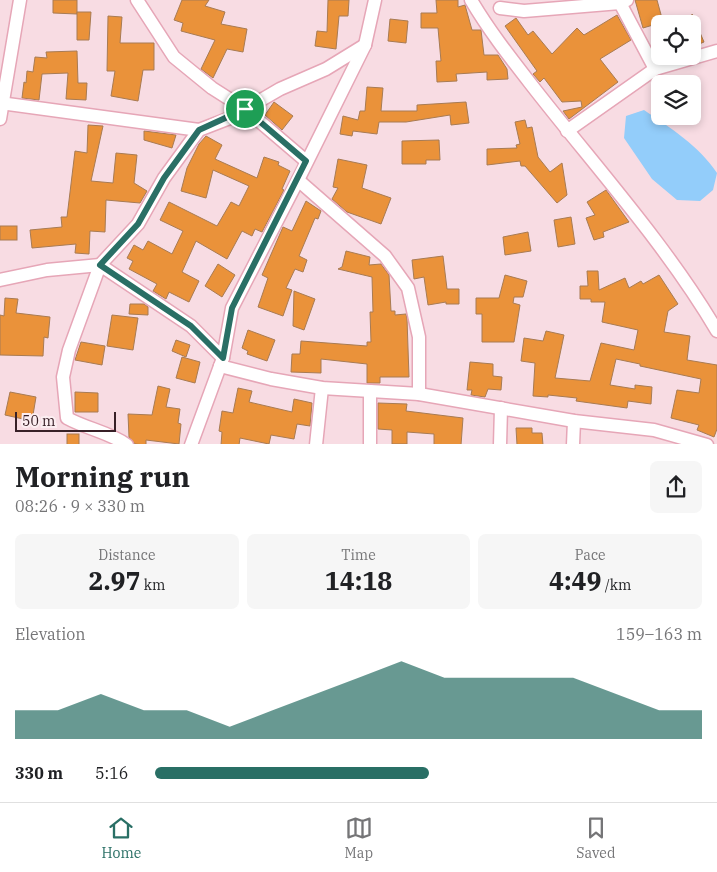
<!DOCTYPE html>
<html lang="en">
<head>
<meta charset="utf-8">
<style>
  body { margin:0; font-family:"IBM Plex Serif",serif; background:#f6f6f6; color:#202124; height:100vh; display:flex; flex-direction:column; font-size:19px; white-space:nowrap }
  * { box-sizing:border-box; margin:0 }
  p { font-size:16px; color:#757577 }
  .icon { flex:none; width:28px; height:28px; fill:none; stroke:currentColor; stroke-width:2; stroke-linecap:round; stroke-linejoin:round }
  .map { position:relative; height:444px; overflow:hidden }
  .panel { display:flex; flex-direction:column; background:#fff; flex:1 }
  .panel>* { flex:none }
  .controls { position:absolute; left:651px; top:15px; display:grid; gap:10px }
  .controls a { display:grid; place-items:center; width:50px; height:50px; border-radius:8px; background:#fff; box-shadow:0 2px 8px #0003; font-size:25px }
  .scale { position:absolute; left:15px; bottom:12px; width:101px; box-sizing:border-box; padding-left:5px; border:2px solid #382027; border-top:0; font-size:14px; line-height:18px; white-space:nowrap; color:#382027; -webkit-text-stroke:4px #fceef1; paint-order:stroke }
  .pin { position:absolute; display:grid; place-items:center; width:42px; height:42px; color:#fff; margin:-21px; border:2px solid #fff; border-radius:50%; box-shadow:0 1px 5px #0007 }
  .round { display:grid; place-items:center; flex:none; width:52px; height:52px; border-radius:8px; background:#f6f6f6 }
  .summary { display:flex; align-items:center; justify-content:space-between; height:85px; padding:0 15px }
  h1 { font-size:28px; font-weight:700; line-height:38px }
  .figures { display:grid; grid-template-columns:repeat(3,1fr); gap:8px; height:85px; padding:5px 15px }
  .figures div { display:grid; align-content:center; border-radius:8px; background:#f6f6f6; text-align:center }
  .figures b { font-size:25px; font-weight:700 }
  .figures small { font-size:14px; font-weight:400 }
  .figures p { font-size:14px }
  .chart { height:140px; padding:10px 15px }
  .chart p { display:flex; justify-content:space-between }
  .chart svg { width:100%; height:90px; margin-top:5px; fill:#296f65; opacity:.7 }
  ul { padding:0 15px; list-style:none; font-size:16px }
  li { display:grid; grid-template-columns:80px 60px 1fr; align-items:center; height:38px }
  li i { height:12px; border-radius:6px; background:#296f65 }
  .tab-bar { display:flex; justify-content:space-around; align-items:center; height:70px; border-top:1px solid #e0e0e0; background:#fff; font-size:14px; color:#757577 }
  .tab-bar a { display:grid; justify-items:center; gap:2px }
  .tab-bar .current { color:#296f65 }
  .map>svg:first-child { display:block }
  .water { fill:#93cdfa }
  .building { fill:#ea923a; stroke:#a87b53 }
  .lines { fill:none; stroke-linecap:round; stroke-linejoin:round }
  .minor-casing { stroke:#e6a6b7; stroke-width:15 }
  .minor { stroke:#fff; stroke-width:12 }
  .route-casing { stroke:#fff; stroke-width:10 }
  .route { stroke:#296f65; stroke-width:6 }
</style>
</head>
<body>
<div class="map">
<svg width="717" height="445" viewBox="0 0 717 445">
  <rect width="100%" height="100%" fill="#f8dce3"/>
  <path class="water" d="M644,110C671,128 699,146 717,173L713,190L700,201L677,200L652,179L624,138L626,116Z"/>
  <g class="building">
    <polygon points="53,0 77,0 77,14 53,13"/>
    <polygon points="182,0 209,0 205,6 225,12 221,24 247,29 243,52 227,49 213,78 201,69 215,40 181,31 183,23 174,20"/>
    <polygon points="328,0 349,0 348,16 339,16 336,49 315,46 317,31 327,32"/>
    <polygon points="436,0 458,0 458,7 465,5 472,30 481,30 484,55 498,55 507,69 508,79 487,80 487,72 456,74 457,81 437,82 436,61 441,61 438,28 421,28 421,13 437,13"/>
    <polygon points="635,0 657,0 663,22 643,28"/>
    <polygon points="77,12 91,12 89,40 77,40"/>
    <polygon points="692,14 704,42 692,47"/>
    <polygon points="617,15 631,40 600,59 618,82 569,119 563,111 582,107 581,101 562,102 544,78 540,82 533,74 537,71 505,26 516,18 528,35 533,31 552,54 577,28 584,35"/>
    <polygon points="108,16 122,17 120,43 154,43 154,70 143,70 138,101 111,96 115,71 107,71"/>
    <polygon points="390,19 408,21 406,43 388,41"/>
    <polygon points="77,51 78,83 87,83 86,100 66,99 68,73 42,74 39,100 22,98 24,82 26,83 27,71 33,72 35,57 47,58 46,52"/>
    <polygon points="367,87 383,88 381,111 417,111 417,105 466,102 469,123 451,125 450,115 406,122 379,122 377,134 353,131 352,136 340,134 343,116 358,120 360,111 365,111"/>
    <polygon points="274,102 293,116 282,130 265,115"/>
    <polygon points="525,120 527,128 532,127 538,157 550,172 562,163 567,195 557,203 525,166 521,166 520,161 487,165 487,149 517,148 516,145 520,144 515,122"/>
    <polygon points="88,125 103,126 91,181 113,183 116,153 137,155 134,183 147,191 140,203 106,200 105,232 90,231 89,254 75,253 76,244 32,248 30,230 62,227 61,217 67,217 75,151 87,153"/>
    <polygon points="144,131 176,135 172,148 144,140"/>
    <polygon points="206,136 222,145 215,159 257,178 264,157 279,162 278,165 290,171 282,189 284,190 262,232 255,229 252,236 242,231 227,259 196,241 182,272 199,281 189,302 169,292 166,299 153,291 157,284 129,269 133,261 127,258 134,245 143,250 148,241 172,254 183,231 160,220 169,202 217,226 231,202 239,206 249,186 213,170 206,198 181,191 187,168 199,144"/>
    <polygon points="439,140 440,160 426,160 426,164 402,164 402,141"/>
    <polygon points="338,159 367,165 362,188 391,198 381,224 347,212 332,199 338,188 333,187"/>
    <polygon points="606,190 629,222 603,232 604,237 594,240 586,218 595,215 587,202"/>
    <polygon points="306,201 321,211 318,219 315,218 299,256 307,260 303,272 295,269 286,288 292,290 283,316 258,307 268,278 262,275 283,227 292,231"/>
    <polygon points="571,217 575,244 558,247 554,220"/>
    <rect x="0" y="226" width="17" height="14"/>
    <polygon points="528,232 531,251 505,255 503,237"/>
    <polygon points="346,251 370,257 369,265 381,264 389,275 391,311 395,311 395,315 406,314 407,319 409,377 380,377 380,383 367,383 367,364 321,359 321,373 291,372 292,354 300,354 301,341 367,346 367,342 371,342 370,312 373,312 372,277 338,269 342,267"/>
    <polygon points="443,256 447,289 459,289 459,304 446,304 446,302 428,305 424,277 414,279 412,260"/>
    <polygon points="218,264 235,275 222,297 205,286"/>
    <polygon points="587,271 598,271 599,290 625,278 629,288 641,281 643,284 659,275 678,304 668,311 664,332 690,336 687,360 717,365 717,429 714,437 697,430 699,425 671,418 677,390 699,393 701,379 640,366 640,364 616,359 610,385 635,389 635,385 652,387 651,404 628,401 627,408 576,401 577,398 548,395 548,397 533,396 535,363 521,361 524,338 543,341 546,331 564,335 555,378 590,381 601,343 634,350 638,330 602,322 605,302 591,302 591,299 580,299 580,286 588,286"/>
    <polygon points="505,275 527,281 523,297 514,297 513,303 520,305 514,342 482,342 482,314 476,314 476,298 499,298"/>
    <polygon points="294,291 315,299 304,330 293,326"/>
    <polygon points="5,298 18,299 16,313 50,317 48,338 44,337 43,356 0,355 0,315 4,316"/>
    <polygon points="130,304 144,304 148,307 148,315 129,314"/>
    <polygon points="112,315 138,318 133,350 107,346"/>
    <polygon points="248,330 275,340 267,361 247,354 248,351 242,348"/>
    <polygon points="176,340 190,345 186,357 172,351"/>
    <polygon points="81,342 105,346 102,365 75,360"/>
    <polygon points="182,357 200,362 195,383 176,378"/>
    <polygon points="470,362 493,364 493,376 502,377 501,390 488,389 485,397 471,395 472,390 467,390"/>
    <polygon points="158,386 170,389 166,407 180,409 178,423 181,424 179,444 146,440 146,445 135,444 129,437 128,414 152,415"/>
    <polygon points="238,388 252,391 249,402 292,412 294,399 312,403 310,426 297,424 294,439 271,435 269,444 240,438 239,445 221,445 222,432 219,431 222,411 233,413"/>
    <polygon points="10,392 36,397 32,421 5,415"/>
    <polygon points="75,392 98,393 98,412 75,412"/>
    <polygon points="378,403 407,404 406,411 463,418 461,445 434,445 434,434 407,432 407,444 392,444 392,430 378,429"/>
    <polygon points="516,428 532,428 532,433 542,433 543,445 517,445"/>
    <rect x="67" y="434" width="12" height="11"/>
  </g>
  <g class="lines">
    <g class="minor-casing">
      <g id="minor">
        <polyline points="137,0 174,57 212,88 245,109 306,161"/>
        <path d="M471,0C488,29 509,56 530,83C592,163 666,244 717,331"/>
        <polyline points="620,3 655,69"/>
        <polyline points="500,8 524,11 620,3 627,0"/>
        <polyline points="0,103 199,130"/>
        <polyline points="0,119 20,0"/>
        <polyline points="567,131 655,69 717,51"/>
        <polyline points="298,180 385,256 408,288 419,337 419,394"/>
        <polyline points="0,280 47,270 100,265 191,326 223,358"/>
        <polyline points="220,366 271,379 322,388 419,394 574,421 654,430 707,445"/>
        <path d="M127,445C109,432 87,429 67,418L63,377L69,350L100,265L138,224L164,178L199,130L230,118L280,89L326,69L365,45"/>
        <polyline points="191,445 223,358 232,308 298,180 365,45 375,0"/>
        <polyline points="316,445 322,388"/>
        <polyline points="370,445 370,391"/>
        <polyline points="500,445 501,408"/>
        <polyline points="573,445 574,421"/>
      </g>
    </g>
    <use href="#minor" class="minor"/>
  </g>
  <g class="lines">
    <g class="route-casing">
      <polygon id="route" points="245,109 306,161 232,308 223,358 191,326 100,265 138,224 164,178 199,130"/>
    </g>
    <use href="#route" class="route"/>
  </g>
</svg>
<div class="controls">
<a><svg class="icon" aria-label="locate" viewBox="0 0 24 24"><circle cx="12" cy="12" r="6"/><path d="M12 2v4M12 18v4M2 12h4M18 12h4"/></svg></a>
<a><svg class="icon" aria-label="layers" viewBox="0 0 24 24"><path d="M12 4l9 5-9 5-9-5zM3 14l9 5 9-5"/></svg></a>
</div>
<div class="scale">50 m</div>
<div class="pin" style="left:245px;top:109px;background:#1e9e55"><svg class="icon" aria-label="arrive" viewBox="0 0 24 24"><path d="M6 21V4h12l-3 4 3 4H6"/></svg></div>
</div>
<section class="panel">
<div class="summary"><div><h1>Morning run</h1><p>08:26 · 9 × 330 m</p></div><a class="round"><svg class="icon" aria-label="share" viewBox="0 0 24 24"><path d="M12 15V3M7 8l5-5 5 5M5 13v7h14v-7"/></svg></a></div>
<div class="figures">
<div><p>Distance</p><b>2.97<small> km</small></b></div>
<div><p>Time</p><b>14:18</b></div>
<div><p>Pace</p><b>4:49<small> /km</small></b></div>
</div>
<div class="chart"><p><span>Elevation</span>159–163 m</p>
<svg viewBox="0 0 160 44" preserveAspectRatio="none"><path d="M0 44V30L10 30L20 22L30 30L40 30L50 38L60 30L70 22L80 14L90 6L100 14L110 14L120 14L130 14L140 22L150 30L160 30V44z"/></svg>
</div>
<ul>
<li><b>330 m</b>5:16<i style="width:50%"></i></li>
</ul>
</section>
<nav class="tab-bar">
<a class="current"><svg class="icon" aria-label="home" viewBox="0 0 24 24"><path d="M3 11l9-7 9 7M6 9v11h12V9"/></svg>Home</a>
<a><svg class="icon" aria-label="map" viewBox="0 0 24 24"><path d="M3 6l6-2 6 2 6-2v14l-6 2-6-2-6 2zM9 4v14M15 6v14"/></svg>Map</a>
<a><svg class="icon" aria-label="saved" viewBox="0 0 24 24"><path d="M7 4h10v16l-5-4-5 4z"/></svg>Saved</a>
</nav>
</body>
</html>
